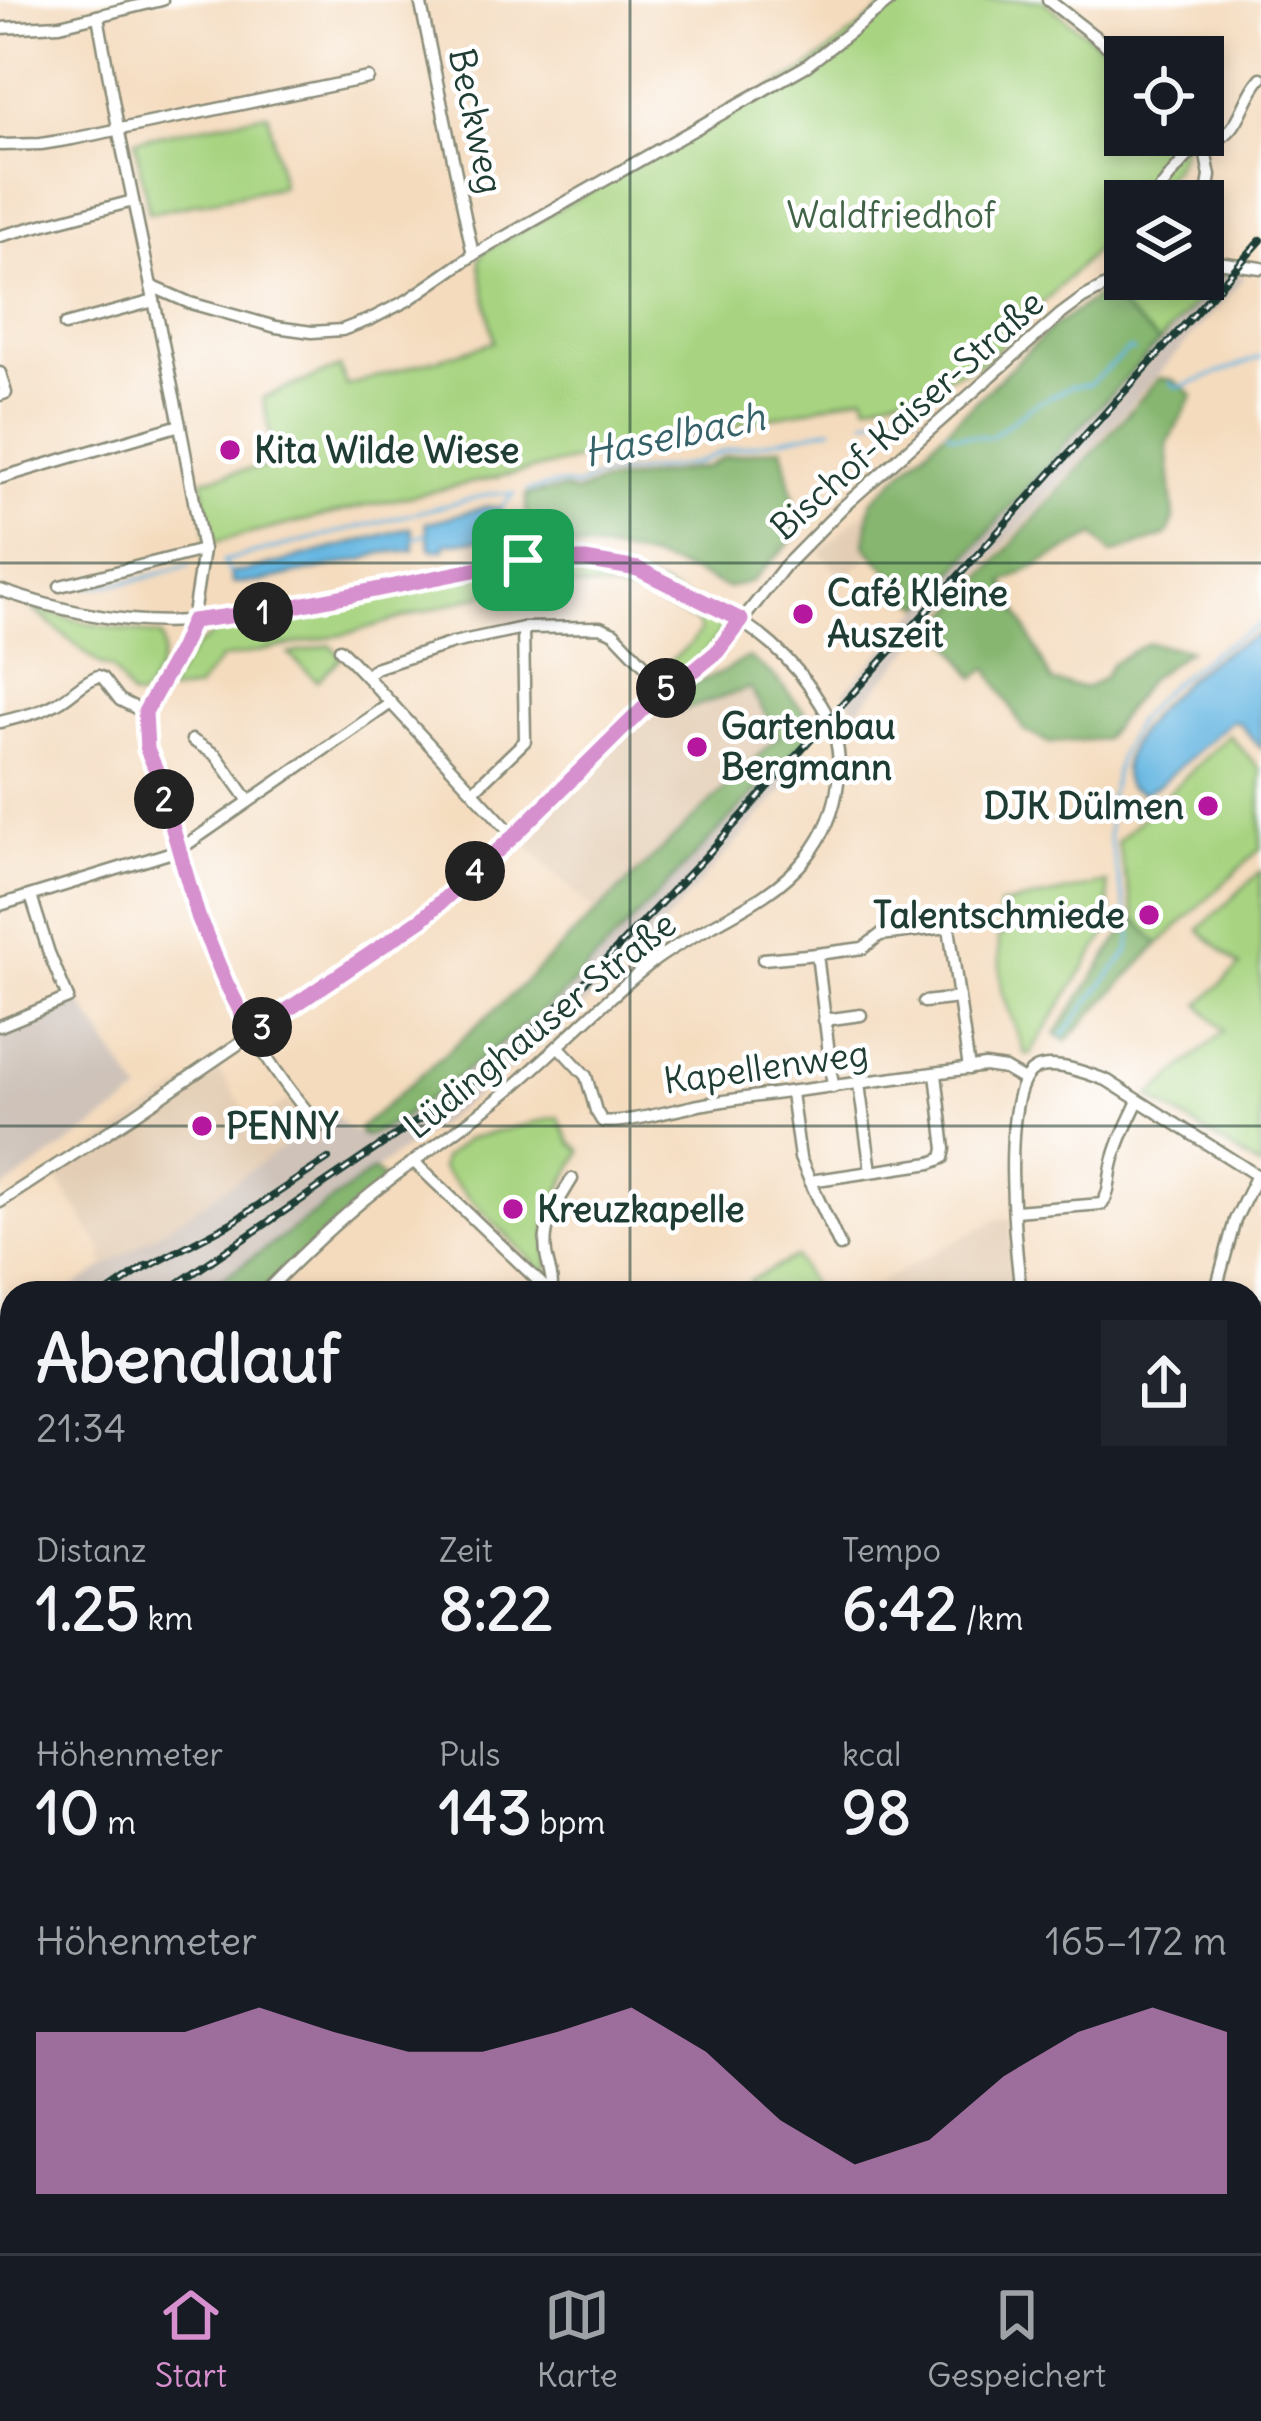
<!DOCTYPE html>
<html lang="de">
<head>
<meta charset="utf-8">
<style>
  body { margin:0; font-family:Delius,sans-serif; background:#20242c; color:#f1f3f6; height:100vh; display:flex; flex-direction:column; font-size:45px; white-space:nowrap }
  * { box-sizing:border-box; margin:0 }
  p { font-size:39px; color:#9ea1a6 }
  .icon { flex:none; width:66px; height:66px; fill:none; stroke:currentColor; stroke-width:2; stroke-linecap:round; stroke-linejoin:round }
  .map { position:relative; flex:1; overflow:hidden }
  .drawer { position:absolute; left:0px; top:1281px; width:1263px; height:972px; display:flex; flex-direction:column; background:#171b24; border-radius:36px 36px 0 0; box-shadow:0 6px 18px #0003 }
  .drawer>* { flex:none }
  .tools { position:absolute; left:1104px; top:36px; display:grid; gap:24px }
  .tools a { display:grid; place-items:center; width:120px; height:120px; border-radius:0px; background:#171b24; box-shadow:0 6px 18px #0003; font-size:60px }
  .pin { position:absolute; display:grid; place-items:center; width:102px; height:102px; color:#fff; margin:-51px; border-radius:24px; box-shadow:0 6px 18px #0006 }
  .km { position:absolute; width:60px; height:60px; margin:-30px; border-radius:50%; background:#222; color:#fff; font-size:33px; line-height:60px; text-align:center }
  .round { display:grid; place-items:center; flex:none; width:126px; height:126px; border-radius:0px; background:#20242c }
  .overview { display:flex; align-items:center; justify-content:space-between; height:204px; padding:0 36px }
  h1 { font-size:66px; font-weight:700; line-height:90px }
  .figures { display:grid; grid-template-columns:repeat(3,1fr); gap:18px; height:204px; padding:12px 36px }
  .figures div { display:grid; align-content:center }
  .figures b { font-size:60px; font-weight:700 }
  .figures small { font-size:33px; font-weight:400 }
  .figures p { font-size:33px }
  .chart { height:336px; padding:24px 36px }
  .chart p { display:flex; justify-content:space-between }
  .chart svg { width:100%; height:216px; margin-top:12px; fill:#d690ce; opacity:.7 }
  .dock { display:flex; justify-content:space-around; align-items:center; height:168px; border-top:3px solid #363941; background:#171b24; font-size:33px; color:#9ea1a6 }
  .dock a { display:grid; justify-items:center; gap:6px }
  .dock .on { color:#d690ce }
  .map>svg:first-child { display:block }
  .built { fill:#e3cdb4 }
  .industrial { fill:#cec2b9 }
  .green { fill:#a8d481; stroke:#64885a; stroke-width:3 }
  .forest { fill:#86b66f; stroke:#527a52; stroke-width:3 }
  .water { fill:#68b7e2; stroke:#447a8b; stroke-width:3 }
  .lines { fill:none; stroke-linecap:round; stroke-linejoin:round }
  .stream { stroke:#68b7e2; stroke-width:3 }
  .minor-tunnel { stroke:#c9bba2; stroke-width:10; stroke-dasharray:10 5; stroke-linecap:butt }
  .minor-casing { stroke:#8a8c79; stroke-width:15 }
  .major-casing { stroke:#8a8c79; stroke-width:18 }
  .minor { stroke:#fff; stroke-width:10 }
  .major { stroke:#eac669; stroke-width:14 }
  .rail-casing { stroke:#1f3d34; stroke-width:8 }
  .rail { stroke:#fff; stroke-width:3; stroke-dasharray:9; stroke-linecap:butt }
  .route-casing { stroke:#fff; stroke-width:24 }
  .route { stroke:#d690ce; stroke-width:15 }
  .grid { fill:none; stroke:#1f3d34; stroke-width:3; stroke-opacity:0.55 }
  .poi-dot { fill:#b5179e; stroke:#fff; stroke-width:4.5 }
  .labels { text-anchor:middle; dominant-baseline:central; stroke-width:9; stroke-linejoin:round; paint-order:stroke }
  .street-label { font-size:36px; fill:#1f3d34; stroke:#fff }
  .park-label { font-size:36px; fill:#416347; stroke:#fff }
  .poi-label { font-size:36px; font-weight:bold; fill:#1f3d34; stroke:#fff; text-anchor:start }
  .water-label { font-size:39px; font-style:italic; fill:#356268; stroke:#fff }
</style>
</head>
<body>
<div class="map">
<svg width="1261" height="2253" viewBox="0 0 1261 2253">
  <rect width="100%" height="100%" fill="#fff"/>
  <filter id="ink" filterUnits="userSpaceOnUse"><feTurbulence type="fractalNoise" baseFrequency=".00833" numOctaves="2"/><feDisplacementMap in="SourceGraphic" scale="24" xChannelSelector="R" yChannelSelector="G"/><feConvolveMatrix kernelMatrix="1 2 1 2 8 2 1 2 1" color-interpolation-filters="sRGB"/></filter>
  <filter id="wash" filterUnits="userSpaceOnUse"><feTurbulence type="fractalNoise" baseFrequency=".004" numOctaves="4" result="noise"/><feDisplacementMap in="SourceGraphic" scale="48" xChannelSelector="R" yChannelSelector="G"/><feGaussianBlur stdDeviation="2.7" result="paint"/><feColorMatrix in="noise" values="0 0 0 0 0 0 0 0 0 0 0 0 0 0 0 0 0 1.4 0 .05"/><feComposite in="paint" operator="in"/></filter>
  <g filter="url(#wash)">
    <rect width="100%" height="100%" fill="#f4dbbe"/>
    <g class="built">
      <polygon points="869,507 865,544 873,554 843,579 820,552"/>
      <polygon points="675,688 681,711 750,688 779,735 595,913 520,838"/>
      <polygon points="215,1066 254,1122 288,1100 311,1129 177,1221 105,1266 100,1258 105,1254 54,1173"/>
      <polygon points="1011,1218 1015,1293 859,1293 997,1219"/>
      <polygon points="12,1578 12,1701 5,1700 0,1689 0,1606 5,1581"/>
      <polygon points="1261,2076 1261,2253 1077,2253 1084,2241 1251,2241 1251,2094 1254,2094"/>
    </g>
    <g class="industrial">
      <polygon points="1225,271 1246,276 856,711 844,691 924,606 1073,435"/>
      <polygon points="804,741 809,761 641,950 577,1012 503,1075 434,1128 201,1293 63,1293 177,1221 333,1113 346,1127 362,1135 368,1135 611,945"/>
      <polygon points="76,996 141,1094 0,1191 0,1027"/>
      <polygon points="12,1327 12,1422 0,1430 0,1335"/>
    </g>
    <g class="green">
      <path d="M895,0H1042L1125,64V135H1185C1183,165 1163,180 1143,201H1125V220L984,362L914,390L867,404L864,394L810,409L370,505L207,544L203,479L276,464L263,398L340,367L346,386L494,342L479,260L484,251L808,68Z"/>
      <polygon points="268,113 282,186 149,213 135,140"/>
      <polygon points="1203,271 1225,271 1159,342 1104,292 1154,279 1203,279"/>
      <path d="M567,566L625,574L663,587L718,615L723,628C707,653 692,670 663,678L660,675V669L690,645L700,631L697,622L633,594L602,588L547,585L482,595L346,634L221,659L196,689L165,693L196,646L227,626L272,619L473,573Z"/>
      <path d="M32,608L91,624L161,636C168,655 154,683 141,698L131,697L112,668L99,664Z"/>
      <polygon points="330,645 342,657 317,681 289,654"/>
      <polygon points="1229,735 1261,770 1261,848 1159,944 1136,920 1117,842"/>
      <polygon points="1261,871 1261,1168 1150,1097 1224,1031 1200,1004 1240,966 1199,930"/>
      <polygon points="1107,883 1111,926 1030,1054 1025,1054 1002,991 998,938 1005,933 1003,924 999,923 999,906"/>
      <polygon points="558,1117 570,1142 581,1151 547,1215 548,1277 441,1169 443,1159 467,1139"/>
      <polygon points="795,1257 816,1292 753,1293 749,1281"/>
      <polygon points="1261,1432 1261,1657 1251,1663 1251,1433"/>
    </g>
    <g class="forest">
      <polygon points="1104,292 1159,342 1073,435 924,606 896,592 892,575 865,545 871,502 1054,326"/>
      <polygon points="1159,378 1173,380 1193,395 1167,445 1174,519 1167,535 1112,554 1095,535 1004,583 1052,682 1086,688 1103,679 1112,663 1148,643 1189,650 1148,680 1104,739 1049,743 1024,730 988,668 975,678 946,636 949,615"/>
      <path d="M782,447L801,531L752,581L727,588C660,555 601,543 527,548L526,495L563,489L575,493L600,483L706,467L724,457Z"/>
      <polygon points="748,657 773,675 815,724 804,741 560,997 442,1089 396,1122 368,1135 362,1135 359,1129 503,1003 779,736 750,688 680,711 683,688 721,673"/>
      <polygon points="1136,920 1159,944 1066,1041 1056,1034 1121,935"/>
      <polygon points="374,1170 386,1182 265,1292 258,1288 253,1293 201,1293 277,1241"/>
    </g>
    <g class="water">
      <polygon points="486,507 501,508 497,536 494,538 445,544 444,549 433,550 430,547 426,523"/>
      <polygon points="408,528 412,529 414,550 381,553 365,559 259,582 233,583 230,573 248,571"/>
      <path d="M1261,633V748L1238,722L1231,721L1159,785L1142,793L1128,787C1106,746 1186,676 1219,655C1232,647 1247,640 1261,633Z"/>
    </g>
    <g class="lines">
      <g class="stream">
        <polyline points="1170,383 1178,388 1261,357"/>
        <polyline points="866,420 910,410 918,413"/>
        <polyline points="947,431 953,435 991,437 1030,407 1070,387 1089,385 1128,350 1134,351"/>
        <polyline points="527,491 561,484 575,487 598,477 693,464 724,451 832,428"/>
        <polyline points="501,508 513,494"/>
        <polyline points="413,538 427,535"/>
        <polyline points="230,573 223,561 495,493 515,494"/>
        <polyline points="89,587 134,581 189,565"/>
        <polyline points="1062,1036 1128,952 1132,936 1109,838 1108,804 1120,755 1137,720 1166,688 1213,652 1261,624"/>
      </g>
    </g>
  </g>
  <g filter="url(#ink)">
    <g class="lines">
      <polyline class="minor-tunnel" points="1251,2065 1261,2069"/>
      <g class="minor-casing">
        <g id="minor">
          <polyline points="420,0 473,255"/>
          <polyline points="1048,0 1125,60"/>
          <polyline points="98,16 118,128 180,425 203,550 192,621 180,650 144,712"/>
          <polyline points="0,28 60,25 162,0"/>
          <polyline points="1202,135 1210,176 1203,216"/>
          <polyline points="0,145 41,144 72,139 368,78"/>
          <path d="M1150,201C1164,186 1180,160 1196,149C1208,142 1222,140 1231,129C1243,115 1246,95 1261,78"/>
          <polyline points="0,236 133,201"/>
          <polyline points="1110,244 1125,228"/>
          <polyline points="1203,260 1261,268"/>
          <polyline points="151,286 190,303 276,327 312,332 342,330 371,319 408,300 473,255 806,66 891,0"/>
          <polyline points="65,325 154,301"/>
          <polyline points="0,373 6,393 0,395"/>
          <polyline points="0,478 180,425"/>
          <polyline points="60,586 203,550"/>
          <path d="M0,590C60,611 123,625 187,621C268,616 349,595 428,579C500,565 561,551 634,569C659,575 686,590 709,602C758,629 792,656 821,704C851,752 841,814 807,857C767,907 700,925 650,964C600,1003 557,1050 508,1091C469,1123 425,1152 385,1183C341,1216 302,1254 264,1293"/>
          <polyline points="340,649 366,676"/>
          <path d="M0,722C19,717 40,713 57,703C72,695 82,682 98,676L103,678L120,700L144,712L147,749L156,770C194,902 224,1022 320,1126"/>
          <polyline points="192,740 216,755 249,801"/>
          <polyline points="474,790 525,741 523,628"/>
          <polyline points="514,836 366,676 375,668 453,643 523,628 600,627 614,633 656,677"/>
          <polyline points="0,905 179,850 391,703"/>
          <polyline points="763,959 817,954"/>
          <polyline points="924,1002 959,998"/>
          <polyline points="824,1020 861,1015"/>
          <polyline points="0,1026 68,998 49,953 31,896"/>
          <path d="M558,1046L586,1076L596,1111L602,1121C625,1125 683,1107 710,1103C802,1089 894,1079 985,1066L1005,1069L1024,1080"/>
          <polyline points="859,1084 871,1171"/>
          <polyline points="833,1087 817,954 863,948 880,935 949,927 969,1069"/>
          <polyline points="791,1093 800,1158 810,1181 931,1163 943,1158 945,1149 936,1074"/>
          <polyline points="414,1162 551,1293"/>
          <polyline points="810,1181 840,1246"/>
          <polyline points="0,1202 134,1115 422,919 514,836 663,690 695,670 717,652 785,566 843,507 1060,315 1083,298 1125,276"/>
          <path d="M1015,1211L1102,1204C1110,1193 1109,1180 1112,1166C1117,1143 1128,1122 1138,1101"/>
          <path d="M551,1293C554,1278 548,1268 546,1253C542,1224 558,1202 572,1179"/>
          <path d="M1021,1293C1016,1253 998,1091 1034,1070C1052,1059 1090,1074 1108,1081L1261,1178"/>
          <polyline points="1215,1293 1235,1220 1257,1175"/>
          <polyline points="1251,1303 1261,1306"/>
          <polyline points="1251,1427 1261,1426"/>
          <polyline points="0,1544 12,1504"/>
          <polyline points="1251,1669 1261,1663"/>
          <polyline points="0,1709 12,1712"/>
          <polyline points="1251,1925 1261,1928"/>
          <polyline points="0,1948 12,1950"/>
          <polyline points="1251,2097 1261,2101"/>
          <polyline points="0,2117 12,2132"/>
          <polyline points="1251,2183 1261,2147"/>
          <polyline points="0,2184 12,2180"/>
          <polyline points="111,2241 122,2253"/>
          <polyline points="374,2241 383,2253"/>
          <polyline points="613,2241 622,2253"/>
          <polyline points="914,2241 932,2253"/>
          <polyline points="1018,2241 1021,2253"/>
          <polyline points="1201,2241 1218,2253"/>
          <polyline points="28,2253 39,2245 46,2253"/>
          <polyline points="641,2253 653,2241"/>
        </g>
      </g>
      <g class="major-casing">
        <g id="major">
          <polyline points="1251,1828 1261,1821"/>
          <polyline points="1070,2253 1077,2241"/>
        </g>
      </g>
      <use href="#minor" class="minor"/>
      <use href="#major" class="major"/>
      <g class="rail-casing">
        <g id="rail">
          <polyline points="136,1273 233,1222 328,1159"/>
          <polyline points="107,1293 146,1266"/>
          <polyline points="164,1293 440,1105 493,1065 575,992 706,856 1261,240"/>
          <polyline points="0,1365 12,1357"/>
          <polyline points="0,1412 12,1404"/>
          <polyline points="0,2018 12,2032"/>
          <polyline points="193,2241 204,2253"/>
        </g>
      </g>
      <use href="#rail" class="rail"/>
    </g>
  </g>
  <g class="lines" filter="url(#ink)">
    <g class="route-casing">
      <polygon id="route" points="523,560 585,560 638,569 741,620 717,652 695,670 663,689 514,836 422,919 252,1034 226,983 198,916 156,770 147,749 145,712 180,650 192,621 275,610"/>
    </g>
    <use href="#route" class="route"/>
  </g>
  <path class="grid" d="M630,0V1293M0,563H1261M0,1126H1261M0,1690H12M1251,1690H1261M630,2241V2253"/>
  <g class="poi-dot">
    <circle cx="230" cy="450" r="12"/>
    <circle cx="803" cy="614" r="12"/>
    <circle cx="697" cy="747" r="12"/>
    <circle cx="1208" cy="806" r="12"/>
    <circle cx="1149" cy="915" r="12"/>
    <circle cx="202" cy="1126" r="12"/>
    <circle cx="513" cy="1209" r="12"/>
  </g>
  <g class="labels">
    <g class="street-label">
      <text transform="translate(476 121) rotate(78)">Beckweg</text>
      <text transform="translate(907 415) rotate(-42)">Bischof-Kaiser-Straße</text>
      <text transform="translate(540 1025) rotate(-39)">Lüdinghauser Straße</text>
      <text transform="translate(766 1067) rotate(-8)">Kapellenweg</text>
    </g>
    <g class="park-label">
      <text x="891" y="215">Waldfriedhof</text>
    </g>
    <g class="poi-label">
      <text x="254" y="450">Kita Wilde Wiese</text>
      <text x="827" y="593">Café Kleine<tspan x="827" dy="41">Auszeit</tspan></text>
      <text x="721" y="726">Gartenbau<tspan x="721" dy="41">Bergmann</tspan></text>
      <text x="1184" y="806" text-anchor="end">DJK Dülmen</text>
      <text x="1125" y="915" text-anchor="end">Talentschmiede</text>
      <text x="226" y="1126">PENNY</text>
      <text x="537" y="1209">Kreuzkapelle</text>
    </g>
    <g class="water-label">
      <text transform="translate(674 435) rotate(-12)">Haselbach</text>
    </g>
  </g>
</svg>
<div class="tools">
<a><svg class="icon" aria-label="locate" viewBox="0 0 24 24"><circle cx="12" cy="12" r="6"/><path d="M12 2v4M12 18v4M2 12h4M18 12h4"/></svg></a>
<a><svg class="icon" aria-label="layers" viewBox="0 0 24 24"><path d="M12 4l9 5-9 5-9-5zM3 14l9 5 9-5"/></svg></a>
</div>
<div class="pin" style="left:523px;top:560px;background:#1e9e55"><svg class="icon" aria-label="arrive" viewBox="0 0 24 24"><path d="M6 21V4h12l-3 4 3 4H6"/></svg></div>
<b class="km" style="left:263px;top:612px">1</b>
<b class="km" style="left:164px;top:799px">2</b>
<b class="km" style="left:262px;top:1027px">3</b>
<b class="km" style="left:475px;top:871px">4</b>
<b class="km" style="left:666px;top:688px">5</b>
<section class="drawer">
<div class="overview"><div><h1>Abendlauf</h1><p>21:34</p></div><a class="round"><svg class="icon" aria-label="share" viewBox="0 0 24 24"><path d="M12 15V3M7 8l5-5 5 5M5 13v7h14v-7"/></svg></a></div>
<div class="figures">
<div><p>Distanz</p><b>1.25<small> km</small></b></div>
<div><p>Zeit</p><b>8:22</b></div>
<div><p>Tempo</p><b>6:42<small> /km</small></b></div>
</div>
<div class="figures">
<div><p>Höhenmeter</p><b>10<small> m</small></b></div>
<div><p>Puls</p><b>143<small> bpm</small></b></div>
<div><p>kcal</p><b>98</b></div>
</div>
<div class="chart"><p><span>Höhenmeter</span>165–172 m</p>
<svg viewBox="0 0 160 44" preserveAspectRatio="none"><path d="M0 44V11L10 11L20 11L30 6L40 11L50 15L60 15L70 11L80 6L90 15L100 29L110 38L120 33L130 20L140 11L150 6L160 11V44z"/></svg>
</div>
</section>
</div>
<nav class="dock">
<a class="on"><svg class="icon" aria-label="home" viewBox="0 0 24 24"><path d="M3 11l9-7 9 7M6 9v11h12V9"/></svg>Start</a>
<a><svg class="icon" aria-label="map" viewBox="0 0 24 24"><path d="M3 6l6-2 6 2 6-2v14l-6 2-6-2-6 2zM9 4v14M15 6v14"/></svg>Karte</a>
<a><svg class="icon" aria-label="saved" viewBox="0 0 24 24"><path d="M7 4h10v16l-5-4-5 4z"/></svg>Gespeichert</a>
</nav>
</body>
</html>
